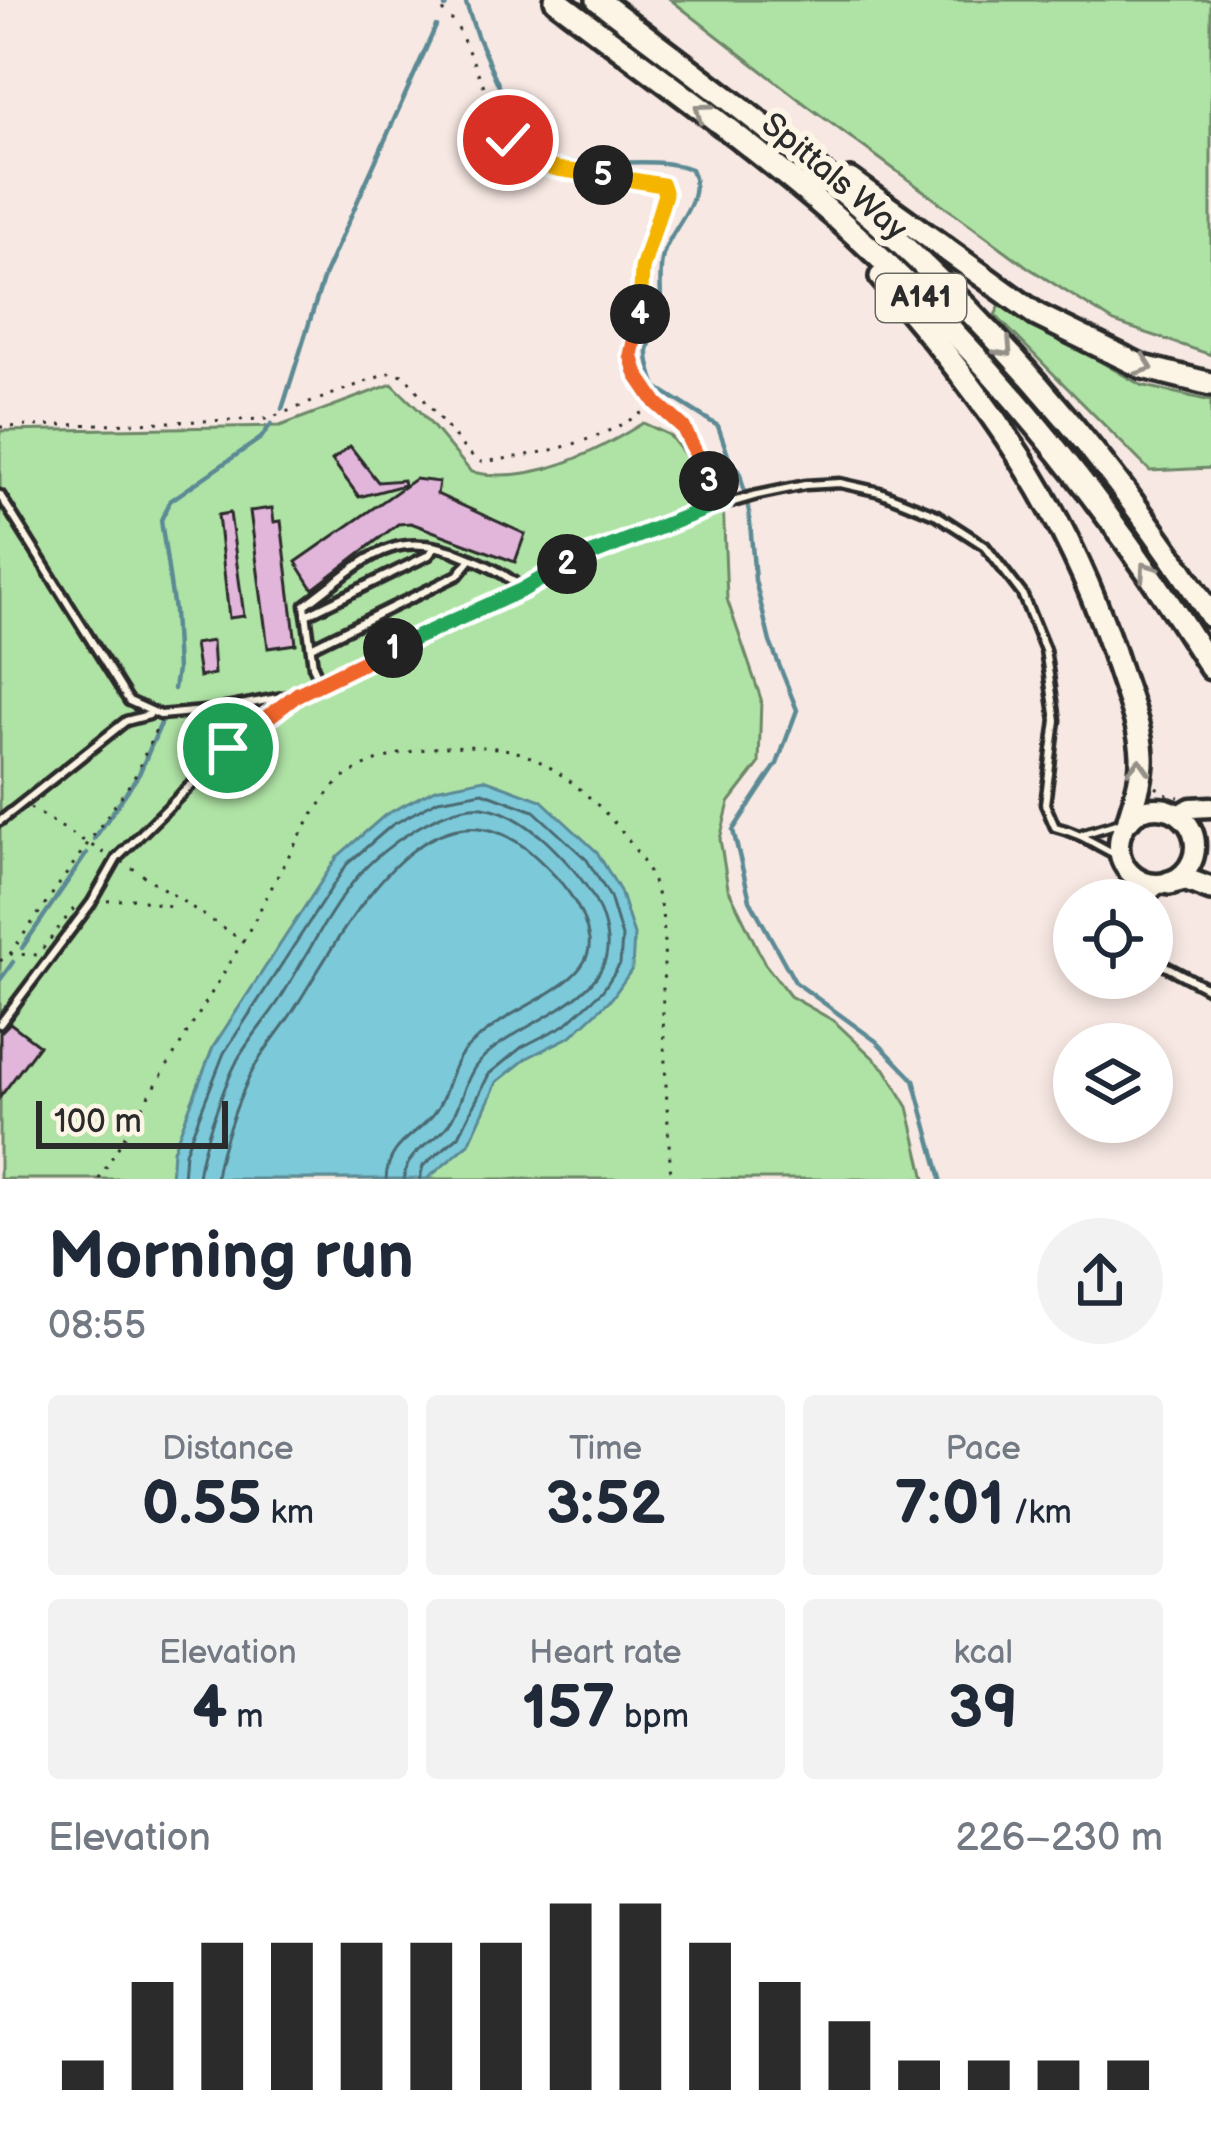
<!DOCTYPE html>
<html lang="en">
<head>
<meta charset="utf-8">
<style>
  body { margin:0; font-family:"Balsamiq Sans",sans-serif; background:#f2f2f3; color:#1f2937; height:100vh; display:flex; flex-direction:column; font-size:45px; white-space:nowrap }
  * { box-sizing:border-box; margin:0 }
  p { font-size:39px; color:#747a83 }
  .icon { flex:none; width:66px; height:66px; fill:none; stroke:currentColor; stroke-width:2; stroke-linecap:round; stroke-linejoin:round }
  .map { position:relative; height:1179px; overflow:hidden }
  .details { display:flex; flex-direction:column; background:#fff; flex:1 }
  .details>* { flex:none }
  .buttons { position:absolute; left:1053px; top:879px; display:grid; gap:24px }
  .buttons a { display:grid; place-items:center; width:120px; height:120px; border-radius:50%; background:#fff; box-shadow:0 6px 18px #0003; font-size:60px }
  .scale { position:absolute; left:36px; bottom:30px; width:192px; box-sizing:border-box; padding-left:12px; border:6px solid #2b2b2b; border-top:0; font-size:33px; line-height:42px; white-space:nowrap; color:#2b2b2b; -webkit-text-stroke:9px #fcf5e5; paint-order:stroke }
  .pin { position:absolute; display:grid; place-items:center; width:102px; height:102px; color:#fff; margin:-51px; border:6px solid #fff; border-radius:50%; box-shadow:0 3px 12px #0007 }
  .km { position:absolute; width:60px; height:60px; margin:-30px; border-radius:50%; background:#222; color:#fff; font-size:33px; line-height:60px; text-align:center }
  .round { display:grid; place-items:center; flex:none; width:126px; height:126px; border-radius:63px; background:#f2f2f3 }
  .summary { display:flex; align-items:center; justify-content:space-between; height:204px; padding:0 48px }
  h1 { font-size:66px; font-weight:700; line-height:90px }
  .figures { display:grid; grid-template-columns:repeat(3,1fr); gap:18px; height:204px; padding:12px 48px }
  .figures div { display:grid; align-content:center; border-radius:12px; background:#f2f2f3; text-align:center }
  .figures b { font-size:60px; font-weight:700 }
  .figures small { font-size:33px; font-weight:400 }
  .figures p { font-size:33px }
  .chart { height:336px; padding:24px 48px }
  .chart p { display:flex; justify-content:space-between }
  .chart svg { width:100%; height:216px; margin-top:12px; stroke:#2b2b2b; stroke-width:6 }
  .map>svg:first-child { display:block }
  .green { fill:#afe3a5; stroke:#6d8768; stroke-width:3 }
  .water { fill:#7cc9da; stroke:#5c8a94; stroke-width:3 }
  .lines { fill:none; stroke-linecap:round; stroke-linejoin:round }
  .shore { stroke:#4b6a71; stroke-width:3 }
  .stream { stroke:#5c8a94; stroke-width:4.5 }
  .building { fill:#e2b6db; stroke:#2b2b2b; stroke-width:3 }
  .service-casing { stroke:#2b2b2b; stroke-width:15 }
  .secondary-casing { stroke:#2b2b2b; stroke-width:27 }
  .trunk-casing { stroke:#2b2b2b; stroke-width:30 }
  .path { stroke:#2b2b2b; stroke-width:3; stroke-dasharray:3 9; stroke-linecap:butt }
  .service { stroke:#fcf5e5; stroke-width:6 }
  .secondary { stroke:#fcf5e5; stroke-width:18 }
  .trunk { stroke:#fcf5e5; stroke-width:21 }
  .oneway { stroke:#949088 }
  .split-1-casing { stroke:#fff; stroke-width:24 }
  .split-2-casing { stroke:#fff; stroke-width:24 }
  .split-3-casing { stroke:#fff; stroke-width:24 }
  .split-4-casing { stroke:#fff; stroke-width:24 }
  .split-5-casing { stroke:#fff; stroke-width:24 }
  .split-6-casing { stroke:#fff; stroke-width:24 }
  .split-1 { stroke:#f0652b; stroke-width:15 }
  .split-2 { stroke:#22a559; stroke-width:15 }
  .split-3 { stroke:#22a559; stroke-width:15 }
  .split-4 { stroke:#f0652b; stroke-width:15 }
  .split-5 { stroke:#f5b400; stroke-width:15 }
  .split-6 { stroke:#f5b400; stroke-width:15 }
  .labels { text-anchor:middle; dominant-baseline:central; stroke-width:12; stroke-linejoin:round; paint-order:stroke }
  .shield { fill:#fcf5e5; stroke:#6a6863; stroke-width:3 }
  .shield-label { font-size:30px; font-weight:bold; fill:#2b2b2b }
  .street-label { font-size:33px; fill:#2b2b2b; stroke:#fcf5e5 }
</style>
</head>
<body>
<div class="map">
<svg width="1211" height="1179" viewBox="0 0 1211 1179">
  <rect width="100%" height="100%" fill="#f7e8e3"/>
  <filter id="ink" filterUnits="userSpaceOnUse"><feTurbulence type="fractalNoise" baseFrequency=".00833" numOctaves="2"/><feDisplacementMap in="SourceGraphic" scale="24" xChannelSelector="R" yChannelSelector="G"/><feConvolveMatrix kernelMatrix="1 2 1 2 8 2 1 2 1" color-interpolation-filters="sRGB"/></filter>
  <g filter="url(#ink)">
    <g class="green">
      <polygon points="671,0 1211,0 1211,355 1114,322 1029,268 805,104"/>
      <polygon points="1001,304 1141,385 1211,401 1211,468 1150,471 995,315"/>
      <path d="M392,384L420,411L471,472C532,485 593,454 643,423L669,435L723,502L727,599L761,699L759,764L729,803L720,839L728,888L765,964L790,996L834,1021L885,1069L908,1107L925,1179H0V431L280,426Z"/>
    </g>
    <polygon class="water" points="484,779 541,800 597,852 620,891 634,935 632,969 612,998 571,1036 527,1058 497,1082 469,1144 427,1179 171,1179 173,1150 213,1047 338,856 385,815 435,789"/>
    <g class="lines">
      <g class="shore">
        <polyline points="183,1179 185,1152 224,1053 347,864 392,825 438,800 483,792 534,811 587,860 610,897 622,937 620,964 603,990 565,1025 522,1047 489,1074 459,1136 423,1166 420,1179"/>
        <path d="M198,1179C200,1150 224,1086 238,1059C250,1038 267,1019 280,999C306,958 327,913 358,876C381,848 444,803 483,807C506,810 529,826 546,841C574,868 603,899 607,940C613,1004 505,1024 475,1067C463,1084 461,1108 448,1125C433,1145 406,1150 404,1179"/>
        <path d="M216,1179C218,1153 241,1092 254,1068C265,1047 283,1028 295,1008C342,934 430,758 536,857C561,880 584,906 589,940C594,980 524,1004 500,1022C486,1032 468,1044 459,1058C448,1076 446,1100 432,1116C412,1138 388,1145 386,1179"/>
      </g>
      <g class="stream">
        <path d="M465,0L477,36L526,148C575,178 640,151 691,169C706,201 672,225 663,255C657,277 664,301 659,323C657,332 650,340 648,350C647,362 652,376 656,387L718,426L730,461L739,470L749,511L755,580L770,642L797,710L777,764L733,830L750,900L795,982L876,1041L914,1080L941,1179"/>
        <polyline points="445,7 448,0"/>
        <polyline points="282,409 324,276 436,26"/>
        <polyline points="174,689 177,670 174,611 161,520 170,501 261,438 271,424"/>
        <polyline points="94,839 139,774 162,721"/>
        <polyline points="22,948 87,853"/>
        <polyline points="0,980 13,962"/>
      </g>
    </g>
    <g class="building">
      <polygon points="350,446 378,482 403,480 404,485 359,497 332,460"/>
      <polygon points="415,479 439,482 437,494 525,534 515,562 411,523 398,524 313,589 296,562"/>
      <polygon points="272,508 274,522 281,521 296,644 268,648 250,511"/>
      <polygon points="230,513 244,616 229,618 218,515"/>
      <polygon points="212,641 214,674 199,677 194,644"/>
      <polygon points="10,1023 39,1045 0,1097 0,1033"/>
    </g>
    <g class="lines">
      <g class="service-casing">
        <g id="service">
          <path d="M0,495L129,701L160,715L215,710L298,694L522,589L559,568L672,520L757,495L805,485L840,483L880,492L937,515L985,546L1022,594L1045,650L1056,720L1045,804L1055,827C1080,833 1096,845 1119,856"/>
          <polyline points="306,615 429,555 435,547"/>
          <polyline points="311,647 458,575 471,559"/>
          <path d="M321,683L313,666L305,605C361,564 392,524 465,556C487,565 505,573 522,589"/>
          <polyline points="0,821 126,721 149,715"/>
          <polyline points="1083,834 1125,821"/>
          <polyline points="1134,877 1134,900"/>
          <polyline points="1148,900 1164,886"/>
          <polyline points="1152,959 1211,990"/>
          <polyline points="0,1024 92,902 117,858 228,748 297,695"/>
        </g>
      </g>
      <g class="secondary-casing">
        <g id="secondary">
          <circle cx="1157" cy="846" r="38"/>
          <polyline points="1181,814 1191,808 1211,807"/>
        </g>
      </g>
      <g class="trunk-casing">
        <g id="trunk">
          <path d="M556,0C651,72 749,141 838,219C984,350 1107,501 1211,668"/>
          <path d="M598,0C675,59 754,116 828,179C976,304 1107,453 1211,616"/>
          <polyline points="850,180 1037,315 1143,367 1211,384"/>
          <path d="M881,277C987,398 1070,512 1118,667C1127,695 1141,727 1142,756C1143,777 1135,799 1129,819"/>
          <polyline points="1169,883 1184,879 1211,889"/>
        </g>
      </g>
      <g class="path">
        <path d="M438,0L440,9L456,24L508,139L523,159L554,168L662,185C668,206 657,220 650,240C646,253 630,351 633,361C636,377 647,390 656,403"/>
        <path d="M0,427L267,419L389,373L404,375L466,451L481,462C546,454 603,442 656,403L683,427L719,496"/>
        <polyline points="1156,787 1167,795 1179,797"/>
        <polyline points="30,808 109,856"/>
        <polyline points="107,901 133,899 170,906"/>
        <path d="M243,941C267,900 314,795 349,774C391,748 461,741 509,750C564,761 640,838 656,890C671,937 661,969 663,1015C665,1070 668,1125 671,1179"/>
        <polyline points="10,954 134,778 158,725"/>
        <polyline points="0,961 10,954 38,955 74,908"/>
        <polyline points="99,1179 243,941 123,862"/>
      </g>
      <use href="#service" class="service"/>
      <use href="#secondary" class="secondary"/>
      <use href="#trunk" class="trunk"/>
    </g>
    <defs><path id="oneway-chevron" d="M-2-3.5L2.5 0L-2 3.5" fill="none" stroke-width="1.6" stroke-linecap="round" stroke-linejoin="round" transform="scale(3)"/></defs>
    <g class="oneway">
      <use href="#oneway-chevron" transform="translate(702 111) rotate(-143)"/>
      <use href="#oneway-chevron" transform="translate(1005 349) rotate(47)"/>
      <use href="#oneway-chevron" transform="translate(1145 366) rotate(20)"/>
      <use href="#oneway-chevron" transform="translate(1147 570) rotate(-125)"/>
      <use href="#oneway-chevron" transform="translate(1139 767) rotate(-87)"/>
    </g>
  </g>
  <g class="lines" filter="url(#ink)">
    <g class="split-1-casing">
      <polyline id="split-1" points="228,748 298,694 393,648"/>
    </g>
    <g class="split-2-casing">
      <polyline id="split-2" points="393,648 522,590 567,564"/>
    </g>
    <g class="split-3-casing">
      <polyline id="split-3" points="567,564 723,502 709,481"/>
    </g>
    <g class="split-4-casing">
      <polyline id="split-4" points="640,314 631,355 637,375 656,403 683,427 709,481"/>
    </g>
    <g class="split-5-casing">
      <polyline id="split-5" points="603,175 662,185 665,194 642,269 640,314"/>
    </g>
    <g class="split-6-casing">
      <path id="split-6" d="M508,140C529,172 568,170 603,175"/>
    </g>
    <use href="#split-1" class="split-1"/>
    <use href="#split-2" class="split-2"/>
    <use href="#split-3" class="split-3"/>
    <use href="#split-4" class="split-4"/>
    <use href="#split-5" class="split-5"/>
    <use href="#split-6" class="split-6"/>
  </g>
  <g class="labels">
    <rect class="shield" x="876" y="274" width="90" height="48" rx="9"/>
    <g class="shield-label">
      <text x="921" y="298">A141</text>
    </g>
    <g class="street-label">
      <text transform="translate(834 177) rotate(40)">Spittals Way</text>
    </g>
  </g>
</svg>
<div class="buttons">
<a><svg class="icon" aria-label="locate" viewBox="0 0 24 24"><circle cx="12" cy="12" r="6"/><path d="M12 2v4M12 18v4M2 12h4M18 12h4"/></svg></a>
<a><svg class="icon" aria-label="layers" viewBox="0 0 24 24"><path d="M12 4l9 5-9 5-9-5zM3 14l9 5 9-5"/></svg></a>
</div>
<div class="scale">100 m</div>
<div class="pin" style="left:228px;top:748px;background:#1e9e55"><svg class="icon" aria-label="arrive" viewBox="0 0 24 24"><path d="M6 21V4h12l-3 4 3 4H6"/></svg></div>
<div class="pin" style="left:508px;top:140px;background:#d93025"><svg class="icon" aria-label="check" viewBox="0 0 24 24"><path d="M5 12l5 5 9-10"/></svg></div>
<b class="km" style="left:393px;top:648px">1</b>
<b class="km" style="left:567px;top:564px">2</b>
<b class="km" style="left:709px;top:481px">3</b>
<b class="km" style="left:640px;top:314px">4</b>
<b class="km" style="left:603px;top:175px">5</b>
</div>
<section class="details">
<div class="summary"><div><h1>Morning run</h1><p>08:55</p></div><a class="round"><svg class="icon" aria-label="share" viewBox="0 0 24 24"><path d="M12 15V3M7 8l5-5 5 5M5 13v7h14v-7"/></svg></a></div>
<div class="figures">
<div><p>Distance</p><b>0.55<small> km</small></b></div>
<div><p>Time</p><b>3:52</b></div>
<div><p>Pace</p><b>7:01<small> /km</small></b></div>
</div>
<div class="figures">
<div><p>Elevation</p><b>4<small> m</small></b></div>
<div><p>Heart rate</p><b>157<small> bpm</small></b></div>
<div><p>kcal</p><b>39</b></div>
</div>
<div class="chart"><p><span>Elevation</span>226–230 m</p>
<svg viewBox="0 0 160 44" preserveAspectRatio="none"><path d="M5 44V38M15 44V22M25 44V14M35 44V14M45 44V14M55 44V14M65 44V14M75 44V6M85 44V6M95 44V14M105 44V22M115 44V30M125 44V38M135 44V38M145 44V38M155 44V38"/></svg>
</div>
</section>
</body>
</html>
